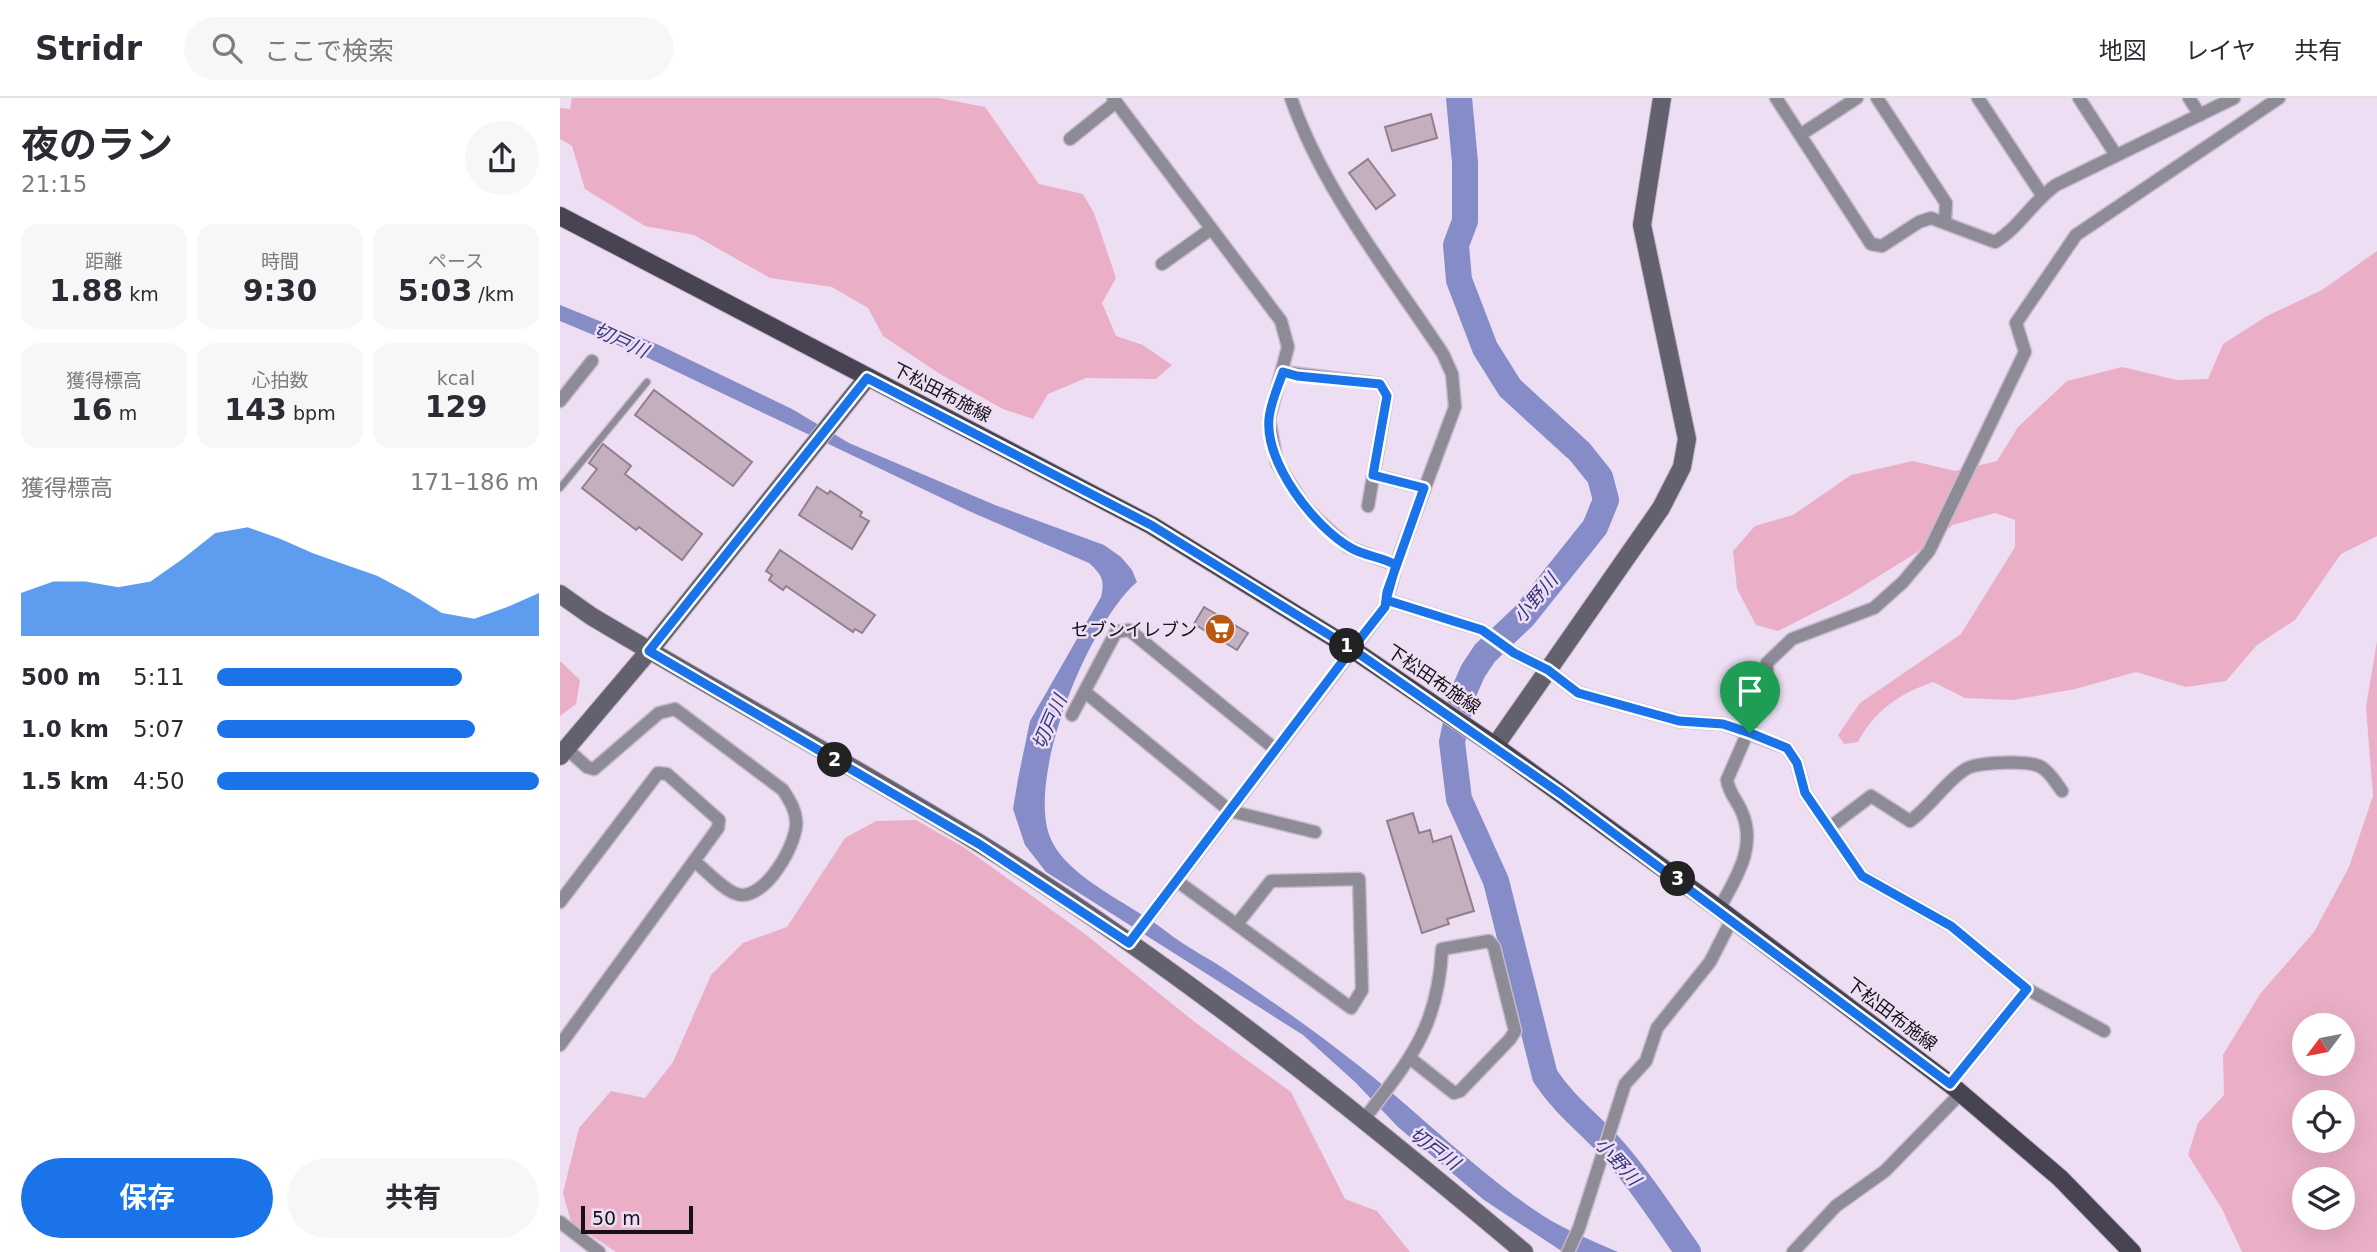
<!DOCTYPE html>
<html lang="ja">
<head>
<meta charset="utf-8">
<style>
  body { margin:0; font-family:"DejaVu Sans","Noto Sans JP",sans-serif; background:#f7f7f7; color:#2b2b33; height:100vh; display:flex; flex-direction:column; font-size:26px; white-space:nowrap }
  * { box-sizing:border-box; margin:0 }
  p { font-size:23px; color:#7c7c81 }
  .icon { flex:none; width:38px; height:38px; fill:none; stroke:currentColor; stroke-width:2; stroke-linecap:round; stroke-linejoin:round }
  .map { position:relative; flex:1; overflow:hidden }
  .details { display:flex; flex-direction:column; background:#fff; width:560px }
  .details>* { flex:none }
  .needle { width:46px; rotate:238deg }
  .fabs { position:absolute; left:1732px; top:915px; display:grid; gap:14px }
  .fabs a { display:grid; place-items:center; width:63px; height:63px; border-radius:50%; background:#fff; box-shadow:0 7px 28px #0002; font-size:35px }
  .scale { position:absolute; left:21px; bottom:18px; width:112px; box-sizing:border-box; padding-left:7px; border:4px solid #161118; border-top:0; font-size:19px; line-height:24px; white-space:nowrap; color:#161118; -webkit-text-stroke:5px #eddef3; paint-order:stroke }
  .pin { position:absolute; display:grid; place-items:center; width:60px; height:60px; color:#fff; margin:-72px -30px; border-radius:50% 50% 50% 0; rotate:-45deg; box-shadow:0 0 7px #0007 }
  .pin .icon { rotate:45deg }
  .km { position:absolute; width:35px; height:35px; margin:-18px; border-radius:50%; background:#222; color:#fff; font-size:19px; line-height:35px; text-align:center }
  .round { display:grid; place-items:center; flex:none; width:74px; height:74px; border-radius:37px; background:#f7f7f7 }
  .overview { display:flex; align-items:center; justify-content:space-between; height:119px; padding:0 21px }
  h1 { font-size:38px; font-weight:700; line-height:52px }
  .figures { display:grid; grid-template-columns:repeat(3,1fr); gap:10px; height:119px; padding:7px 21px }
  .figures div { display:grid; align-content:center; border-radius:18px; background:#f7f7f7; text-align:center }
  .figures b { font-size:30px; font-weight:700 }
  .figures small { font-size:19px; font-weight:400 }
  .figures p { font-size:19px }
  .chart { height:196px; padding:14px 21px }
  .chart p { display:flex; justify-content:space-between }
  .chart svg { width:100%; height:126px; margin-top:7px; fill:#1a73e8; opacity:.7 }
  .button { display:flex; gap:14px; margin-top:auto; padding:14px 21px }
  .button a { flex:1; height:80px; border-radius:42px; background:#1a73e8; color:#fff; font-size:28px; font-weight:700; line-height:80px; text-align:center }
  .button a+a { background:#f7f7f7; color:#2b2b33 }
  ul { padding:0 21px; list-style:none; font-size:23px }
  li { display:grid; grid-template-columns:112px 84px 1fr; align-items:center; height:52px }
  li i { height:18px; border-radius:9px; background:#1a73e8 }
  header { display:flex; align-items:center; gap:42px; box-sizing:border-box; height:98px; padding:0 35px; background:#fff; border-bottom:2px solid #e1e1e2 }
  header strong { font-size:33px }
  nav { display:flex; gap:38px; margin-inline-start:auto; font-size:24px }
  .search { width:490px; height:63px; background:#f7f7f7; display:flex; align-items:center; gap:18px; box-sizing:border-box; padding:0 24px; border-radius:38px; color:#7c7c81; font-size:26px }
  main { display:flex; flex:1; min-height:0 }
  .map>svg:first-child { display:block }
  .green { fill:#eaafc6; fill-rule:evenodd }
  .water { fill:#868cc8 }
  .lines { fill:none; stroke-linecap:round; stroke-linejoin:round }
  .river { stroke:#868cc8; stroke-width:26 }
  .building { fill:#c4afbe; stroke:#937e8d; stroke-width:2 }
  .lane-casing { stroke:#c6b9cc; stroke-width:9 }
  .street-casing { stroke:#c6b9cc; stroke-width:15 }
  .secondary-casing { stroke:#c6b9cc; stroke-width:20 }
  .primary-casing { stroke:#c6b9cc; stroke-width:20 }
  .lane { stroke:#8d8b95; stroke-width:6 }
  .street { stroke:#8d8b95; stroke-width:12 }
  .secondary { stroke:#64616e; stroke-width:18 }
  .primary { stroke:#484353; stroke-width:18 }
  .route-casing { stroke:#fff; stroke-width:14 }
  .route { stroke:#1a73e8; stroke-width:9 }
  .labels { text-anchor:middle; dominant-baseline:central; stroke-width:5; stroke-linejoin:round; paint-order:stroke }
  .street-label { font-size:18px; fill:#161118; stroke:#eddef3 }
  .poi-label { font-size:18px; fill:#161118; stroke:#eddef3; text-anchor:end }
  .water-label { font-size:19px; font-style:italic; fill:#35367e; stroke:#eddef3 }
</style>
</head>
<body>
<header>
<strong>Stridr</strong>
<div class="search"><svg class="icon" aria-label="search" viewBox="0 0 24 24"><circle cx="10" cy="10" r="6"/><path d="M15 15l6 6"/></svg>ここで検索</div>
<nav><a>地図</a><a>レイヤ</a><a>共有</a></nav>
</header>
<main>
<section class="details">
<div class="overview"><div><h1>夜のラン</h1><p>21:15</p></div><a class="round"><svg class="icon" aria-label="share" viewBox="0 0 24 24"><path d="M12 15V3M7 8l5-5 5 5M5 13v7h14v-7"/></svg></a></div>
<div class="figures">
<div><p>距離</p><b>1.88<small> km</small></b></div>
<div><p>時間</p><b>9:30</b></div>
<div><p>ペース</p><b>5:03<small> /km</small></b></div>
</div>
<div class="figures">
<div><p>獲得標高</p><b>16<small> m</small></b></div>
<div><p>心拍数</p><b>143<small> bpm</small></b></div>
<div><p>kcal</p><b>129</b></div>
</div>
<div class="chart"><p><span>獲得標高</span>171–186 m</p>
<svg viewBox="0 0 160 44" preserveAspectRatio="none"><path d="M0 44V29L10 25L20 25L30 27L40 25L50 17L60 8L70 6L80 10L90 15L100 19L110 23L120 29L130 36L140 38L150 34L160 29V44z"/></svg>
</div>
<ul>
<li><b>500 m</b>5:11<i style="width:76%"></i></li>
<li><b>1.0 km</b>5:07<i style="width:80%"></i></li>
<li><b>1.5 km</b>4:50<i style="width:100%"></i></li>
</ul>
<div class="button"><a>保存</a><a>共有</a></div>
</section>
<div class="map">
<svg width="1817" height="1154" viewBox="0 0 1817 1154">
  <rect width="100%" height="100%" fill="#eddef3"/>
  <g class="green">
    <polygon points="12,0 379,0 425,9 479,86 523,96 534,115 556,180 542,205 556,238 583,247 612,267 596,281 526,280 488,296 473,321 443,311 380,276 323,238 308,210 272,189 210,180 134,137 85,128 25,91 12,48 0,41 0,10 10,11"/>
    <path d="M1817,153V438L1781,456L1735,522L1697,547L1666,583L1626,589L1576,574L1515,591L1453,602L1405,600L1373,584C1339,596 1315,612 1298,644L1284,646L1278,637L1300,605L1401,536L1455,449V422L1435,415L1393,427L1356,455L1287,498L1218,533L1196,527L1177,491L1173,453L1195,428L1233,417L1291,377L1353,363L1395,373L1437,363L1458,329L1507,283L1562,269L1617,282L1648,281L1663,246L1707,218L1762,192Z"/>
    <path d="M1817,543V1154H1682L1662,1111L1628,1057L1638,1025L1664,997L1663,957L1700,896L1754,834L1789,769L1813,698L1806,609ZM1745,928H1783V966H1745ZM1745,1004H1783V1043H1745ZM1745,1082H1783V1120H1745Z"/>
    <polygon points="0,563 20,582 16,606 0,618"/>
    <polygon points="356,722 405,750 525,836 636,925 731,994 785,1101 817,1113 850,1154 56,1154 11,1124 3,1095 19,1030 51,993 85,1000 113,964 151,877 183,845 227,829 285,740 316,723"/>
  </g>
  <path class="water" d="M0,207L99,247L232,311L289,345L435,407L544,447L561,459L572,472L577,484C529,525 466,678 490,739C506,780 574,807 607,834C627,850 649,860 669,874C711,903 754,932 794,964C855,1011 909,1067 973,1111C998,1129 1030,1142 1058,1154H1003L924,1102L838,1029L795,984L743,937L486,774L465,747L453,711L458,681L470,623L541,499C545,482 542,477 529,465L411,414L86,259L0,223Z"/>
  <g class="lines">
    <path class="river" d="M899,0L905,64V123L896,147L899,182L925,250L950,290L1020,354L1040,379L1046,402L1035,429L964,518L925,555L913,573L902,598L892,644L899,701L936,783L985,978C1007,1011 1030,1025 1055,1054C1082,1085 1104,1120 1128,1154"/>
  </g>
  <g class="building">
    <polygon points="871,16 877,40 832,53 825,29"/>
    <polygon points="808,61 835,97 816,111 789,75"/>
    <polygon points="94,292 192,364 173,388 75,317"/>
    <polygon points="43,346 71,368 65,376 142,436 122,462 79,429 76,432 22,390 37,371 29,365"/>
    <polygon points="257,389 268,396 270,393 302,414 300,418 309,423 292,451 239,417"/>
    <polygon points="220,452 315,517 302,535 295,531 293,534 226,488 223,492 209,482 212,477 206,473"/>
    <polygon points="644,509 688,535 677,552 634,526"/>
    <polygon points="853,715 859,735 870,732 873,744 891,738 914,813 887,821 889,826 862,835 827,723"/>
  </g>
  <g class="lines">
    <g class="lane-casing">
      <polyline id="lane" points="0,390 87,284"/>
    </g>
    <g class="street-casing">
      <g id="street">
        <polyline points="553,0 721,223 728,249 709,321 717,365 743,406 757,421 788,449 836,467"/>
        <path d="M1216,0L1311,146L1322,148L1359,124L1371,120L1435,144C1459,130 1473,103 1496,87L1674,0"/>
        <polyline points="1317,0 1386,105 1385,124"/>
        <polyline points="1418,0 1482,97"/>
        <polyline points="1519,0 1556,57"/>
        <polyline points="1629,0 1640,17"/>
        <polyline points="1240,37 1297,0"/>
        <polyline points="510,41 556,4"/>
        <polyline points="602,166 651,131"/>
        <polyline points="723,274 820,286 827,298 808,408"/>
        <polyline points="0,303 32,263"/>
        <polyline points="813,377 864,390"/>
        <polyline points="826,502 922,532 954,555 988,572 1018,595 1119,623 1163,626 1227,650 1237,665 1245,695 1302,778 1391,828 1467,891 1544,933"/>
        <polyline points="525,594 670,713 755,734"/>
        <polyline points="512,617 556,534 569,532 715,651"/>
        <path d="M6,650L27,669L34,671L99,615L115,611L223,692C229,702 235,710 236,722C239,744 204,805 177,796C163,792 146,772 134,763"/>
        <path d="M1269,730L1311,698L1350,723C1371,708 1388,681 1406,671C1417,664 1469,662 1481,669C1490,674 1496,685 1502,693"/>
        <polyline points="617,783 791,910 802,892 799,781 711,783 677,826"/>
        <polyline points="0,804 98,675 107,676 159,722 158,730 0,947"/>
        <path d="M1159,811C1176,780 1198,748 1181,712C1176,701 1169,695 1167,682L1207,590V565L1232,541L1314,510L1343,484L1369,453L1465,254L1456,225L1516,137L1719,0"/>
        <path d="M569,845L825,509L836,467L895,309L892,276L883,256C829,174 763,93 731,0"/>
        <polyline points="1390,986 1467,891"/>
        <path d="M805,1020C850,961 878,930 882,851L929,843L934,849L955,933L950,941L900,993L894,995L851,961"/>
        <polyline points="0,1124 39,1154"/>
        <polyline points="1008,1154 1019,1130 1065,986 1086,963 1097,930 1150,864 1172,821"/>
        <polyline points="1233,1154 1276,1108 1325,1073 1401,995"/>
      </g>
    </g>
    <g class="secondary-casing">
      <g id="secondary">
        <path d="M0,496L31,518C160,595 292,667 419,745C613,865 790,1008 964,1154"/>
        <polyline points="935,648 1101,410 1122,369 1127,341 1082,127 1102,0"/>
        <polyline points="0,658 89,553 307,280"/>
      </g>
    </g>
    <g class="primary-casing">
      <polyline id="primary" points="0,118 591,427 792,551 935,648 1159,811 1390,986 1500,1080 1572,1154"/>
    </g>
    <use href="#lane" class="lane"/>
    <use href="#street" class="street"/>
    <use href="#secondary" class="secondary"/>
    <use href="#primary" class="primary"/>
  </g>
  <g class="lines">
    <g class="route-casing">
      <path id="route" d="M1190,635L1163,626L1119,623L1018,595L988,572L954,555L922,532L826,502L836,467C822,459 805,458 791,450C754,429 705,365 709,321C710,306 718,289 723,274L737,278L820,286L827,298L813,377L864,390L827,494L825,509L792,551L591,427L307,280L89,553L419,746L569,845L792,551L1001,696L1390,986L1467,891L1391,828L1302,778L1245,695L1237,665L1227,650L1190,635"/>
    </g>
    <use href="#route" class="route"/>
  </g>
  <defs>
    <g id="supermarket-disc" transform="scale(1.575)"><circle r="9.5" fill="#b8590f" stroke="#eddef3"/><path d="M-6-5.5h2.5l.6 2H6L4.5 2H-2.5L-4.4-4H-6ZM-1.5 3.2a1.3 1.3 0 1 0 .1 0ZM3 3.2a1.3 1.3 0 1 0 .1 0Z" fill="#fff"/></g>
  </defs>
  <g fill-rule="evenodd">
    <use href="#supermarket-disc" x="660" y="531"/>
  </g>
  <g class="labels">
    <g class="street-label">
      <text transform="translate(382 294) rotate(27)">下松田布施線</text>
      <text transform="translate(874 581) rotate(34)">下松田布施線</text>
      <text transform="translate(1332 916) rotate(37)">下松田布施線</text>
    </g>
    <g class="poi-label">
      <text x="637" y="531">セブンイレブン</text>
    </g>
    <g class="water-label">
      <text transform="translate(61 242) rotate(25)">切戸川</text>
      <text transform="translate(975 500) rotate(-50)">小野川</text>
      <text transform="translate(489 624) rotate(-66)">切戸川</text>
      <text transform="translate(875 1050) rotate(37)">切戸川</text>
      <text transform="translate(1058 1063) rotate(48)">小野川</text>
    </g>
  </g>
</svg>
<div class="fabs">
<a><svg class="needle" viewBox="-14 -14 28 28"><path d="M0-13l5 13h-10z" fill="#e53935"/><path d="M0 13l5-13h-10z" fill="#7c7c81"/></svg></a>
<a><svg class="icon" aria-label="locate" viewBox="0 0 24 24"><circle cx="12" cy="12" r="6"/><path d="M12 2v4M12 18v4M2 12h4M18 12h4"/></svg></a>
<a><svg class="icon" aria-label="layers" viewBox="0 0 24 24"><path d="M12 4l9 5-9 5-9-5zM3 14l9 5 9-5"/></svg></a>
</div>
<div class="scale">50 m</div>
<div class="pin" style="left:1190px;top:635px;background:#1e9e55"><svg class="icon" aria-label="arrive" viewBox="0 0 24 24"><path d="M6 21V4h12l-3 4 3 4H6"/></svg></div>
<b class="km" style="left:787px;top:548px">1</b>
<b class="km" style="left:275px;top:662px">2</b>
<b class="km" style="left:1118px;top:781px">3</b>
</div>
</main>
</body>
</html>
